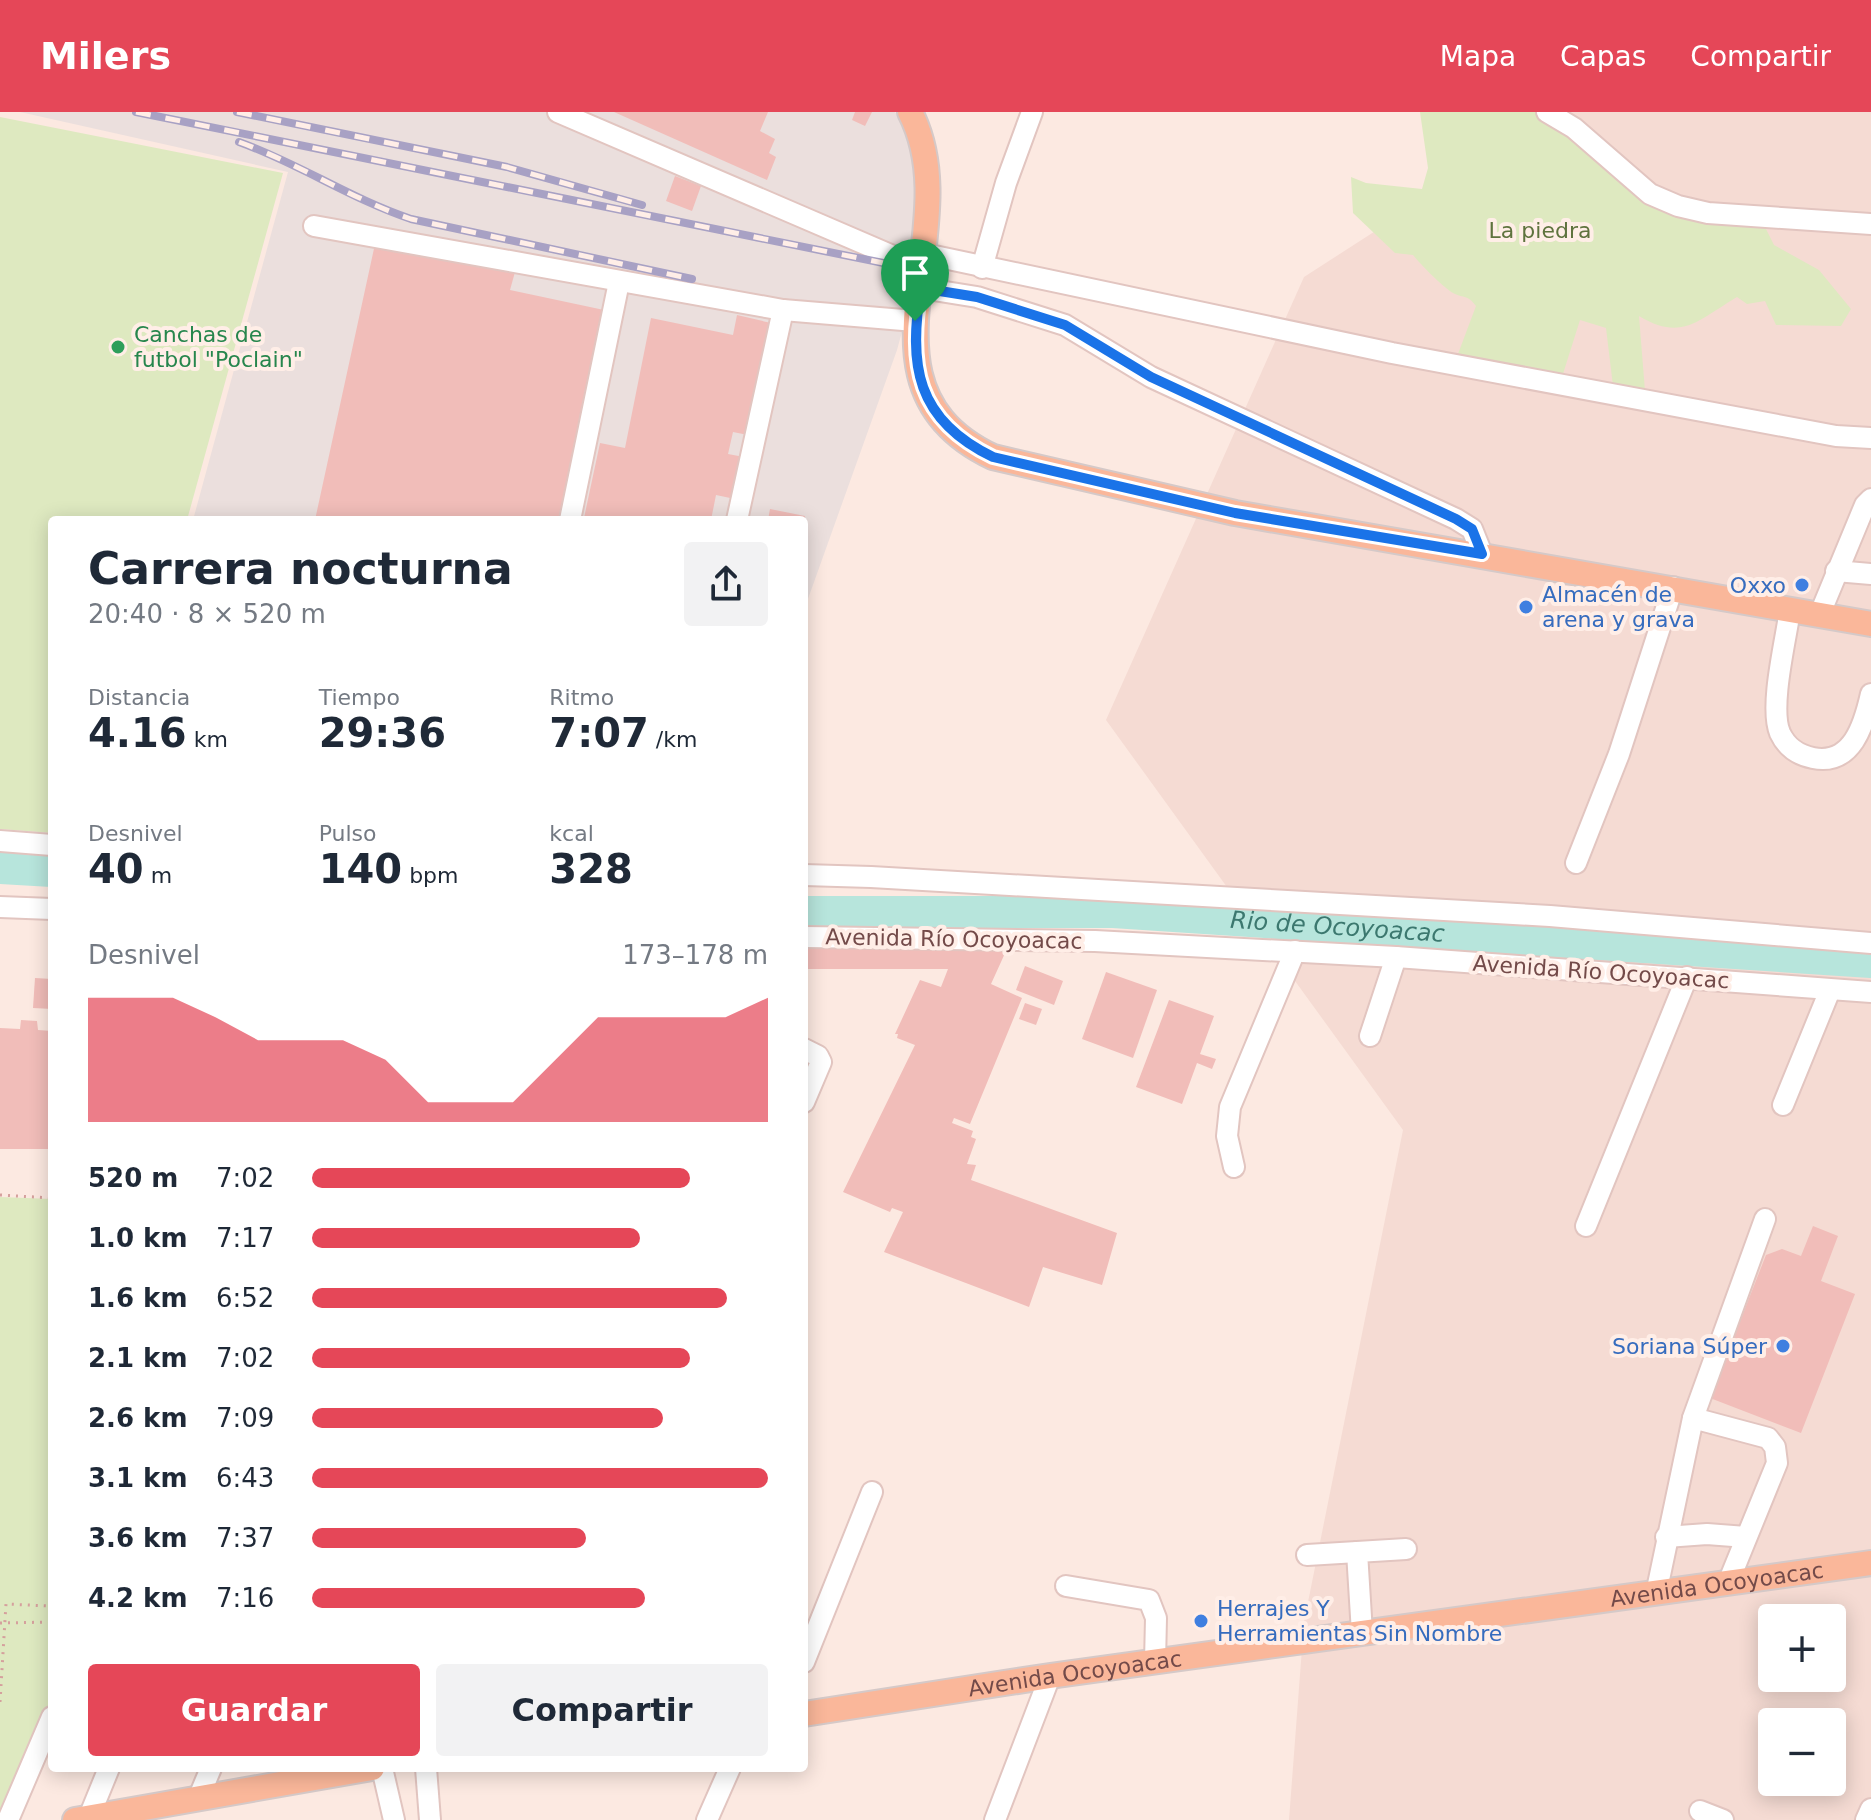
<!DOCTYPE html>
<html lang="es">
<head>
<meta charset="utf-8">
<style>
  body { margin:0; font-family:"DejaVu Sans",sans-serif; background:#f2f2f3; color:#1f2937; height:100vh; display:flex; flex-direction:column; font-size:30px; white-space:nowrap }
  * { box-sizing:border-box; margin:0 }
  p { font-size:26px; color:#747a83 }
  .icon { flex:none; width:44px; height:44px; fill:none; stroke:currentColor; stroke-width:2; stroke-linecap:round; stroke-linejoin:round }
  .map { position:relative; flex:1; overflow:hidden }
  .sheet { position:absolute; left:48px; top:404px; width:760px; height:1256px; display:flex; flex-direction:column; background:#fff; border-radius:8px; box-shadow:0 4px 20px #0003 }
  .sheet>* { flex:none }
  .fabs { position:absolute; left:1758px; top:1492px; display:grid; gap:16px }
  .fabs a { display:grid; place-items:center; width:88px; height:88px; border-radius:8px; background:#fff; box-shadow:0 4px 20px #0003; font-size:40px }
  .pin { position:absolute; display:grid; place-items:center; width:68px; height:68px; color:#fff; margin:-82px -34px; border-radius:50% 50% 50% 0; rotate:-45deg; box-shadow:0 0 8px #0007 }
  .pin .icon { rotate:45deg }
  .round { display:grid; place-items:center; flex:none; width:84px; height:84px; border-radius:8px; background:#f2f2f3 }
  .overview { display:flex; align-items:center; justify-content:space-between; height:136px; padding:0 40px }
  h1 { font-size:44px; font-weight:700; line-height:60px }
  .stats { display:grid; grid-template-columns:repeat(3,1fr); gap:12px; height:136px; padding:8px 40px }
  .stats div { display:grid; align-content:center }
  .stats b { font-size:40px; font-weight:700 }
  .stats small { font-size:22px; font-weight:400 }
  .stats p { font-size:22px }
  .chart { height:224px; padding:16px 40px }
  .chart p { display:flex; justify-content:space-between }
  .chart svg { width:100%; height:144px; margin-top:8px; fill:#e54758; opacity:.7 }
  .button { display:flex; gap:16px; margin-top:auto; padding:16px 40px }
  .button a { flex:1; height:92px; border-radius:8px; background:#e54758; color:#fff; font-size:32px; font-weight:700; line-height:92px; text-align:center }
  .button a+a { background:#f2f2f3; color:#1f2937 }
  ul { padding:0 40px; list-style:none; font-size:26px }
  li { display:grid; grid-template-columns:128px 96px 1fr; align-items:center; height:60px }
  li i { height:20px; border-radius:10px; background:#e54758 }
  header { display:flex; align-items:center; gap:48px; box-sizing:border-box; height:112px; padding:0 40px; background:#e54758; color:#fff }
  header strong { font-size:38px }
  nav { display:flex; gap:44px; margin-inline-start:auto; font-size:28px }
  .map>svg:first-child { display:block }
  .residential { fill:#f5dbd3; fill-rule:evenodd }
  .industrial { fill:#ebdfdd }
  .green { fill:#dee9c0 }
  .lines { fill:none; stroke-linecap:round; stroke-linejoin:round }
  .river { stroke:#b7e5dc; stroke-width:32 }
  .building { fill:#f1bdb9 }
  .minor-casing { stroke:#e2c5c0; stroke-width:24 }
  .major-casing { stroke:#d5c9c8; stroke-width:28 }
  .path { stroke:#d5a09d; stroke-width:3; stroke-dasharray:2 6; stroke-linecap:butt }
  .minor { stroke:#fff; stroke-width:20 }
  .major { stroke:#fab79a; stroke-width:24 }
  .rail-casing { stroke:#a8a1c4; stroke-width:8 }
  .rail { stroke:#ffeee7; stroke-width:5; stroke-dasharray:15; stroke-linecap:butt }
  .route-casing { stroke:#fff; stroke-width:16 }
  .route { stroke:#1a73e8; stroke-width:10 }
  .leisure-dot { fill:#2e9e5b; stroke:#ffeee7; stroke-width:3 }
  .shop-dot { fill:#3f7fe0; stroke:#ffeee7; stroke-width:3 }
  .labels { text-anchor:middle; dominant-baseline:central; stroke-width:8; stroke-linejoin:round; paint-order:stroke }
  .park-label { font-size:22px; fill:#5f733e; stroke:#ffeee7 }
  .leisure-label { font-size:22px; fill:#27864d; stroke:#ffeee7; text-anchor:start }
  .shop-label { font-size:22px; fill:#366cbe; stroke:#ffeee7; text-anchor:end }
  .street-label { font-size:22px; fill:#734a49; stroke:#ffeee7 }
  .water-label { font-size:24px; font-style:italic; fill:#3c786f; stroke:#ffeee7 }
</style>
</head>
<body>
<header>
<strong>Milers</strong>
<nav><a>Mapa</a><a>Capas</a><a>Compartir</a></nav>
</header>
<div class="map">
<svg width="1871" height="1708" viewBox="0 0 1871 1708">
  <rect width="100%" height="100%" fill="#fce9e1"/>
  <path class="residential" d="M1560,0H1871V1708H1289L1304,1510L1403,1018L1106,608L1304,165ZM1772,1506H1832V1566H1772ZM1772,1610H1832V1670H1772Z"/>
  <polygon class="industrial" points="20,0 895,0 902,10 913,41 916,113 909,194 897,238 804,498 804,408 193,408 288,60"/>
  <g class="green">
    <path d="M1420,0H1536L1567,18L1691,105L1762,109L1774,133L1819,158L1851,197L1841,214L1776,213L1765,189L1747,192L1737,185C1698,208 1682,230 1639,204L1645,279L1613,274L1606,216L1580,208L1562,265L1458,242L1476,194C1467,182 1465,187 1453,181C1443,175 1421,153 1413,143L1395,141L1353,101L1351,65L1366,71L1422,77L1428,56Z"/>
    <polygon points="0,5 283,61 187,408 52,408 52,721 0,717"/>
    <polygon points="0,1085 52,1087 52,1593 9,1696 0,1697"/>
  </g>
  <g class="lines">
    <g class="river">
      <polyline points="0,756 52,759"/>
      <path id="s1" d="M804,800H1113L1871,850"/>
    </g>
  </g>
  <g class="building">
    <polygon points="614,0 768,0 760,19 775,27 769,41 776,45 767,68"/>
    <polygon points="855,0 872,0 865,14 852,8"/>
    <polygon points="675,64 701,74 692,99 666,89"/>
    <polygon points="375,132 515,160 510,178 604,198 562,408 315,408"/>
    <polygon points="737,203 771,211 748,323 733,320 728,342 744,345 735,387 716,383 711,408 584,406 600,331 625,336 651,206 733,223"/>
    <polygon points="770,397 805,404 804,408 768,408"/>
    <polygon points="804,830 991,831 1006,839 991,872 1022,886 970,1012 954,1006 952,1011 973,1019 971,1025 976,1027 967,1052 976,1053 971,1068 1117,1121 1102,1173 1043,1155 1029,1195 884,1140 903,1100 892,1096 890,1100 843,1080 915,933 897,926 898,922 895,922 920,868 941,875 948,857 807,857 804,855"/>
    <polygon points="1025,854 1063,869 1054,893 1016,878"/>
    <polygon points="1106,860 1157,878 1133,946 1082,927"/>
    <polygon points="35,866 52,867 52,897 33,896"/>
    <polygon points="1169,888 1214,904 1200,942 1216,947 1212,957 1197,951 1182,992 1136,975"/>
    <polygon points="1025,891 1042,897 1036,913 1019,907"/>
    <polygon points="21,908 37,909 38,918 52,919 52,1037 0,1037 0,916 20,917"/>
    <polygon points="1813,1114 1838,1124 1821,1169 1855,1182 1801,1321 1710,1286 1766,1143 1782,1137 1801,1144"/>
  </g>
  <g class="lines">
    <g class="minor-casing">
      <g id="minor">
        <polyline points="558,0 923,157"/>
        <polyline points="1547,0 1574,16 1650,82 1678,94 1708,101 1871,112"/>
        <polyline points="314,114 783,198 915,209"/>
        <polyline points="925,142 1392,241 1836,324 1871,326"/>
        <polyline points="982,156 1006,71 1032,0"/>
        <polyline points="921,176 977,185 1065,213 1151,265 1456,407 1472,417 1482,442"/>
        <polyline points="570,408 619,170"/>
        <polyline points="737,408 783,198"/>
        <polyline points="1836,459 1871,462"/>
        <path d="M1790,498C1786,527 1769,595 1780,621C1787,636 1798,643 1813,646C1852,654 1864,613 1871,582"/>
        <polyline points="1819,504 1865,393 1871,387"/>
        <polyline points="0,729 52,733"/>
        <polyline points="1576,751 1619,642 1673,475"/>
        <polyline points="804,763 871,765 1550,804 1871,831"/>
        <polyline points="0,795 52,797"/>
        <polyline points="804,825 1095,829 1396,845 1871,880"/>
        <polyline points="1370,924 1396,845"/>
        <polyline points="804,937 818,944 821,950 804,990"/>
        <polyline points="1783,993 1830,878"/>
        <polyline points="1234,1055 1227,1024 1230,995 1295,839"/>
        <polyline points="1586,1114 1687,865"/>
        <polyline points="1693,1306 1765,1107"/>
        <polyline points="1666,1425 1707,1422 1746,1425"/>
        <polyline points="1307,1443 1357,1440"/>
        <polyline points="1066,1474 1149,1488 1156,1506 1155,1550"/>
        <polyline points="1656,1482 1693,1306 1768,1326 1775,1335 1777,1351 1728,1471"/>
        <polyline points="1362,1521 1357,1440 1406,1437"/>
        <polyline points="804,1550 872,1380"/>
        <polyline points="382,1656 394,1708"/>
        <polyline points="426,1656 430,1708"/>
        <polyline points="198,1687 211,1656"/>
        <polyline points="1700,1699 1723,1708"/>
        <polyline points="89,1705 109,1656"/>
        <polyline points="8,1708 52,1605"/>
        <polyline points="707,1708 730,1656"/>
        <polyline points="995,1708 1050,1564"/>
        <polyline points="1866,1708 1871,1697"/>
      </g>
    </g>
    <g class="major-casing">
      <g id="major">
        <path d="M910,0C971,118 841,273 993,345L1235,401L1871,512"/>
        <path id="s2" d="M804,1602L1050,1564L1871,1451"/>
        <polyline points="75,1708 372,1656"/>
      </g>
    </g>
    <g class="path">
      <polyline points="0,1083 52,1086"/>
      <polyline points="0,1511 52,1510"/>
      <polyline points="0,1590 6,1492 49,1494"/>
    </g>
    <use href="#minor" class="minor"/>
    <use href="#major" class="major"/>
    <g class="rail-casing">
      <g id="rail">
        <polyline points="136,0 923,159"/>
        <polyline points="237,0 507,55 642,93"/>
        <path d="M239,30C298,51 351,87 411,107L692,167"/>
      </g>
    </g>
    <use href="#rail" class="rail"/>
  </g>
  <g class="lines">
    <g class="route-casing">
      <path id="route" d="M921,176L977,185L1065,213L1151,265L1456,407L1472,417L1482,442L1235,401L993,345C916,308 908,253 921,176Z"/>
    </g>
    <use href="#route" class="route"/>
  </g>
  <circle class="leisure-dot" cx="118" cy="235" r="8"/>
  <g class="shop-dot">
    <circle cx="1802" cy="473" r="8"/>
    <circle cx="1526" cy="495" r="8"/>
    <circle cx="1783" cy="1234" r="8"/>
    <circle cx="1201" cy="1509" r="8"/>
  </g>
  <g class="labels">
    <g class="park-label">
      <text x="1540" y="118">La piedra</text>
    </g>
    <g class="leisure-label">
      <text x="134" y="222">Canchas de<tspan x="134" dy="25">futbol "Poclain"</tspan></text>
    </g>
    <g class="shop-label">
      <text x="1786" y="473">Oxxo</text>
      <text x="1542" y="482" text-anchor="start">Almacén de<tspan x="1542" dy="25">arena y grava</tspan></text>
      <text x="1767" y="1234">Soriana Súper</text>
      <text x="1217" y="1496" text-anchor="start">Herrajes Y<tspan x="1217" dy="25">Herramientas Sin Nombre</tspan></text>
    </g>
    <g class="street-label">
      <text transform="translate(954 827) rotate(1)">Avenida Río Ocoyoacac</text>
      <text transform="translate(1601 860) rotate(4)">Avenida Río Ocoyoacac</text>
      <text stroke="none"><textPath href="#s2" startOffset="922">Avenida Ocoyoacac</textPath></text>
      <text stroke="none"><textPath href="#s2" startOffset="274">Avenida Ocoyoacac</textPath></text>
    </g>
    <g class="water-label">
      <text stroke="none"><textPath href="#s1" startOffset="534">Rio de Ocoyoacac</textPath></text>
    </g>
  </g>
</svg>
<div class="fabs">
<a>+</a>
<a>−</a>
</div>
<div class="pin" style="left:915px;top:209px;background:#1e9e55"><svg class="icon" aria-label="arrive" viewBox="0 0 24 24"><path d="M6 21V4h12l-3 4 3 4H6"/></svg></div>
<section class="sheet">
<div class="overview"><div><h1>Carrera nocturna</h1><p>20:40 · 8 × 520 m</p></div><a class="round"><svg class="icon" aria-label="share" viewBox="0 0 24 24"><path d="M12 15V3M7 8l5-5 5 5M5 13v7h14v-7"/></svg></a></div>
<div class="stats">
<div><p>Distancia</p><b>4.16<small> km</small></b></div>
<div><p>Tiempo</p><b>29:36</b></div>
<div><p>Ritmo</p><b>7:07<small> /km</small></b></div>
</div>
<div class="stats">
<div><p>Desnivel</p><b>40<small> m</small></b></div>
<div><p>Pulso</p><b>140<small> bpm</small></b></div>
<div><p>kcal</p><b>328</b></div>
</div>
<div class="chart"><p><span>Desnivel</span>173–178 m</p>
<svg viewBox="0 0 160 44" preserveAspectRatio="none"><path d="M0 44V6L10 6L20 6L30 12L40 19L50 19L60 19L70 25L80 38L90 38L100 38L110 25L120 12L130 12L140 12L150 12L160 6V44z"/></svg>
</div>
<ul>
<li><b>520 m</b>7:02<i style="width:83%"></i></li>
<li><b>1.0 km</b>7:17<i style="width:72%"></i></li>
<li><b>1.6 km</b>6:52<i style="width:91%"></i></li>
<li><b>2.1 km</b>7:02<i style="width:83%"></i></li>
<li><b>2.6 km</b>7:09<i style="width:77%"></i></li>
<li><b>3.1 km</b>6:43<i style="width:100%"></i></li>
<li><b>3.6 km</b>7:37<i style="width:60%"></i></li>
<li><b>4.2 km</b>7:16<i style="width:73%"></i></li>
</ul>
<div class="button"><a>Guardar</a><a>Compartir</a></div>
</section>
</div>
</body>
</html>
